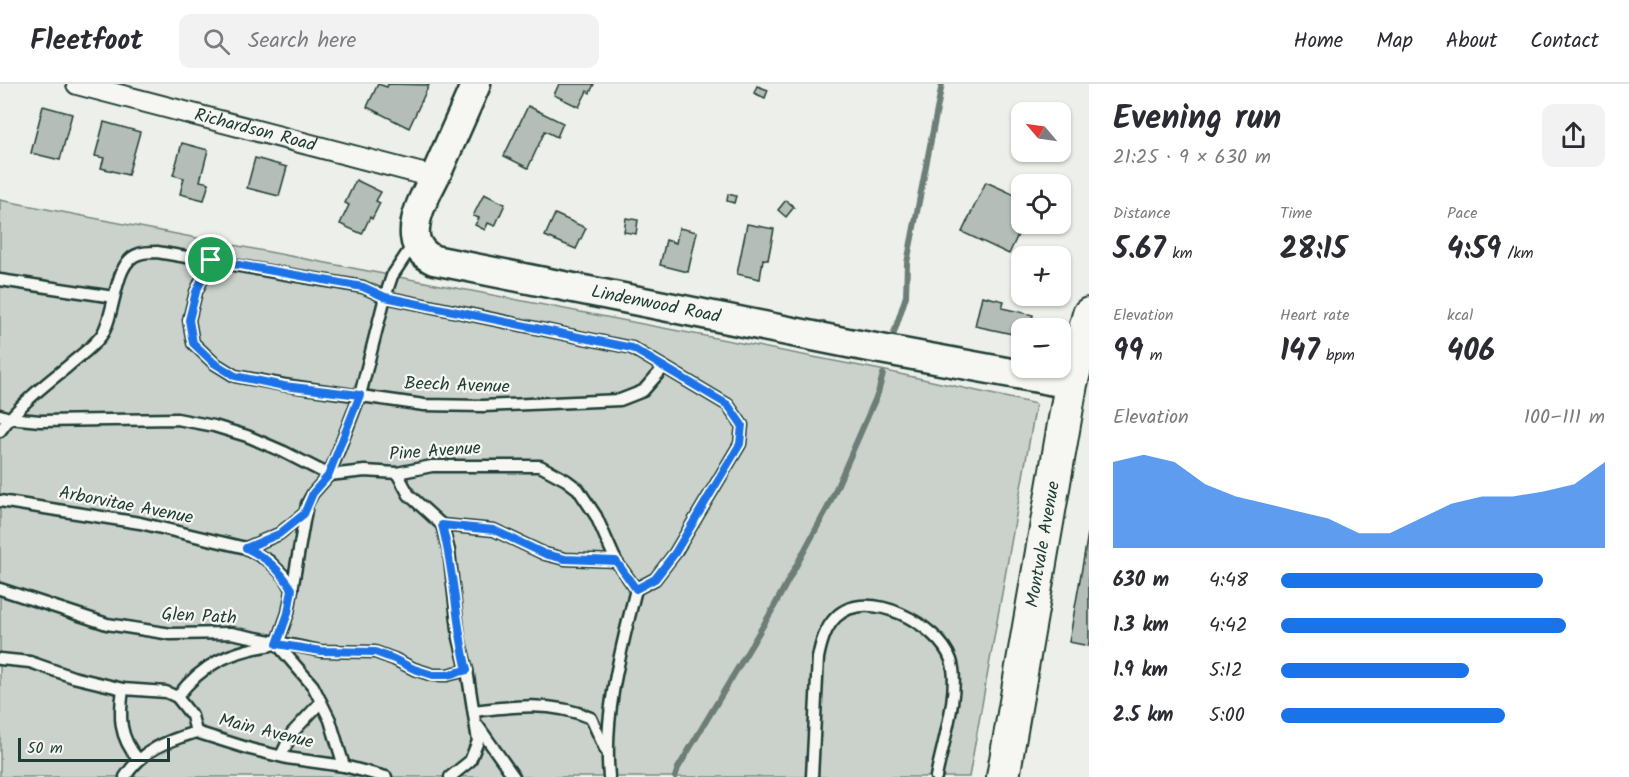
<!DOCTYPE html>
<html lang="en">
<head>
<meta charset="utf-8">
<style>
  body { margin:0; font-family:Kalam,sans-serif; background:#f2f2f3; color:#2b2b33; height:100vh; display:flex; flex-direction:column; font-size:22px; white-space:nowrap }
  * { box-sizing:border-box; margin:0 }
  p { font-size:20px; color:#7c7c81 }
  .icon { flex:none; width:33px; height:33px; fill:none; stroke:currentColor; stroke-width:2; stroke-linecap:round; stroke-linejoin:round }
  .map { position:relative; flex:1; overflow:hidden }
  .sheet { display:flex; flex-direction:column; background:#fff; width:540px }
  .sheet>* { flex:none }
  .needle { width:39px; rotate:299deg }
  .controls { position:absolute; left:1011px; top:18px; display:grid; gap:12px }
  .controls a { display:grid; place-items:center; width:60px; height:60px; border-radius:12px; background:#fff; box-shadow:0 2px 4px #0004; font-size:30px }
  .scale { position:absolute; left:18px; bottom:15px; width:152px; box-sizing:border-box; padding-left:6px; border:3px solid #1f3d34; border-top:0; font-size:16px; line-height:21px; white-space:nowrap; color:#1f3d34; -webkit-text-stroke:4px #f6f6f2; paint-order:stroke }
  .pin { position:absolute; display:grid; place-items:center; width:51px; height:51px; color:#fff; margin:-26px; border:3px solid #fff; border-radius:50%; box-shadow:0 2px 6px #0007 }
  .round { display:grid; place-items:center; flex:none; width:63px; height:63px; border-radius:12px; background:#f2f2f3 }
  .headline { display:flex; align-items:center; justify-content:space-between; height:102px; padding:0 24px }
  h1 { font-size:33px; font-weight:700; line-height:45px }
  .metrics { display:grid; grid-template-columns:repeat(3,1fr); gap:9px; height:102px; padding:6px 24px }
  .metrics div { display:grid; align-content:center }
  .metrics b { font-size:30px; font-weight:700 }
  .metrics small { font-size:16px; font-weight:400 }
  .metrics p { font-size:16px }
  .chart { height:168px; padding:12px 24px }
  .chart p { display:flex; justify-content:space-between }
  .chart svg { width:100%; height:108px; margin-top:6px; fill:#1a73e8; opacity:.7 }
  ul { padding:0 24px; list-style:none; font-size:20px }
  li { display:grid; grid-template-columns:96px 72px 1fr; align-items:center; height:45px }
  li i { height:15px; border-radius:8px; background:#1a73e8 }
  header { display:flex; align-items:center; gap:36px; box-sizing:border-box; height:84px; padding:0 30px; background:#fff; border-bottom:2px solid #e1e1e2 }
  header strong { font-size:28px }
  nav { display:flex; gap:33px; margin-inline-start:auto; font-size:21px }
  .search { width:420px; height:54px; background:#f2f2f3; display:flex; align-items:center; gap:15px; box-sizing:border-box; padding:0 21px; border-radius:12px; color:#7c7c81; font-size:22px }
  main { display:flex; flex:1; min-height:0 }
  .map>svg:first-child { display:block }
  .green { fill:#cbd2cc; stroke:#758880; stroke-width:1.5 }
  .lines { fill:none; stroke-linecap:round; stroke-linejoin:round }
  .stream { stroke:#6c7e77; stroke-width:6 }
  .building { fill:#b4bdb8; stroke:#1f3d34; stroke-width:1.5 }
  .lane-casing { stroke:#1f3d34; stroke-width:15 }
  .street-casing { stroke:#1f3d34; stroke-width:24 }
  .secondary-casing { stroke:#1f3d34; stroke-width:33 }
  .primary-casing { stroke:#1f3d34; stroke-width:36 }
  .lane { stroke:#f6f6f2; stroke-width:10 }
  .street { stroke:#f6f6f2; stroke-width:20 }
  .secondary { stroke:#f6f6f2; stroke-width:28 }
  .primary { stroke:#f6f6f2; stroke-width:32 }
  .route-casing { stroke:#fff; stroke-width:12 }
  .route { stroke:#1a73e8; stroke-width:8 }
  .labels { text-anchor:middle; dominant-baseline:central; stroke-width:4.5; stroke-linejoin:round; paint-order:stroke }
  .street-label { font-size:18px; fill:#1f3d34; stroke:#f6f6f2 }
</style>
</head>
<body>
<header>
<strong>Fleetfoot</strong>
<div class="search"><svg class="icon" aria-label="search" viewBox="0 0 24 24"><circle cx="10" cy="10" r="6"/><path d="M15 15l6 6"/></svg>Search here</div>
<nav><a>Home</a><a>Map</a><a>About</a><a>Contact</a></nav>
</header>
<main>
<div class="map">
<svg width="1089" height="693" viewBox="0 0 1089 693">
  <rect width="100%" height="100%" fill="#edefea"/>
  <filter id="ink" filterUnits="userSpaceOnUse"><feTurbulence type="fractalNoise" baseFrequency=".0167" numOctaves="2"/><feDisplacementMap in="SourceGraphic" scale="12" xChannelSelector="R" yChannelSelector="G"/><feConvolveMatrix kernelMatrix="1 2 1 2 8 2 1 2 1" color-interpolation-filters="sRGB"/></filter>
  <g filter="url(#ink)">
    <polygon class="green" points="0,116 886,287 1036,320 969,693 0,693"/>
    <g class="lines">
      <g class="stream">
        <polyline points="894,249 906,212 907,179 942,0"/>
        <polyline points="675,693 678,684 770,530 828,423 878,309 883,290"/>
      </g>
    </g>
    <g class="building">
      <polygon points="378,0 387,3 388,0 429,1 409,44 367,23"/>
      <polygon points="559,0 594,0 590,9 587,7 579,23 554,11"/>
      <polygon points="757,2 768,6 765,14 754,9"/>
      <polygon points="43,22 72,30 60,76 31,69"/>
      <polygon points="528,22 563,39 557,53 545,47 528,84 504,72"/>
      <polygon points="104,38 140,48 128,91 101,84 104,74 95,72"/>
      <polygon points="182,59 208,66 200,97 209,99 204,116 180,110 184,94 173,91"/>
      <polygon points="255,74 287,83 279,112 247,104"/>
      <polygon points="356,96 381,108 376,117 380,119 372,135 370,133 362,150 340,140 349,121 345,119"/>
      <polygon points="986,98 1022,114 1023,140 1009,170 962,148"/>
      <polygon points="484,110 505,120 495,142 488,139 485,146 475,141 479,134 473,132"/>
      <polygon points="728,110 736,112 734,119 727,117"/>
      <polygon points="786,116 794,123 786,133 778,126"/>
      <polygon points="555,130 586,144 576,165 545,152"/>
      <polygon points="626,134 638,136 636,150 624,148"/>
      <polygon points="747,140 774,145 768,176 763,175 760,195 737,190"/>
      <polygon points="679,144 697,148 688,188 660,181 666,156 676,159"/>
      <polygon points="982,212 1004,217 1002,224 1033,231 1030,244 1022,244 1022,252 975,242"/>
      <polygon points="1089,444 1089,562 1069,558"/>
    </g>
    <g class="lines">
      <g class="lane-casing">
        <g id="lane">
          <polyline points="211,176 196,208 189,236 193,259 214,279 235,292 284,301 424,321 483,322 620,316 643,307 664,283"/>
          <polyline points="0,196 114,213"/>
          <path d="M0,331L9,334L40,337L177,335L214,342L247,352L284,368L329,391L365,387L397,389L432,382H540L566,396L578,405L596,432L616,477L636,505C621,566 603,630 609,693"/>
          <path d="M0,347C18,322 43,302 67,283C78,273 92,264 101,252C116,232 113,177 139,170C144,168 151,168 157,168L363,203L385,213L632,264L728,321L742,341L740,360L675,469L655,495L636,505"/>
          <polyline points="397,389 409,411 442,441 494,446 545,470 565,475 616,477"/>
          <polyline points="0,417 140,439 246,464 269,477 285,493 292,505"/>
          <polyline points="442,441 449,467 459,554 467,586 478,657 470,677 450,693"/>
          <polyline points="246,464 279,450 304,430"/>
          <polyline points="0,505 107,540 171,550 231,549 321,567 375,568 394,575 414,585 433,591 447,591 467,586"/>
          <polyline points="277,560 288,529 307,420 313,409 329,391 360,311 385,213 392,192 414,159"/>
          <polyline points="277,560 313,602 330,636 344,682"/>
          <polyline points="0,575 30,578 73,593 123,605 166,608 177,613 192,632 196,648"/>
          <path d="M123,605C119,633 119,653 138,675"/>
          <path d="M177,613C203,579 230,568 271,561"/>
          <path d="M474,627C513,622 553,617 591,634L606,667"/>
          <polyline points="478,642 514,693"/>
          <polyline points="196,648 250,665 287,674 344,682 386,693"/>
          <polyline points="281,672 292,649 321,618"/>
          <path d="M125,693C142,666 167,657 196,648"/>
          <path d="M812,693L818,574C821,559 825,544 836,533C867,502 939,541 951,576C961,605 942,662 936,693"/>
        </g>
      </g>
      <g class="street-casing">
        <g id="street">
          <path id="s1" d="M77,0L434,93"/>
        </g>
      </g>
      <g class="secondary-casing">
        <g id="secondary">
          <path id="s2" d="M476,0C463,29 451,57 438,86C429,105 413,129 415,152C416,164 424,171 434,176L848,259L1071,300"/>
        </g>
      </g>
      <g class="primary-casing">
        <g id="primary">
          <path id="s3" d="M1003,693L1071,300L1089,230"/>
        </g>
      </g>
      <use href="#lane" class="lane"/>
      <use href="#street" class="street"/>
      <use href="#secondary" class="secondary"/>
      <use href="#primary" class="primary"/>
    </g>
  </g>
  <g class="lines" filter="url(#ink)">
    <g class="route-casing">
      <path id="route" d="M211,176L363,203L385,213L632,264L728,321L742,341L740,360L675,469L655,495L636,505L616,477L565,475L545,470L494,446L442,441C455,489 455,538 467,586L447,591H433L414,585L394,575L375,568L321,567L277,560L288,529L292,505C279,485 267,474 246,464L279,450L304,430L313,409L328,392L360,311L284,302L235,292L214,279L193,259L189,236L196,208Z"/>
    </g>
    <use href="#route" class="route"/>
  </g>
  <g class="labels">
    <g class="street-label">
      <text stroke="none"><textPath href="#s1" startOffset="184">Richardson Road</textPath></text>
      <text stroke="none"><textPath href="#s2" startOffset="423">Lindenwood Road</textPath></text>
      <text transform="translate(457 302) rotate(2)">Beech Avenue</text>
      <text transform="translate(435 368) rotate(-4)">Pine Avenue</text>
      <text transform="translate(126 422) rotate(11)">Arborvitae Avenue</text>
      <text stroke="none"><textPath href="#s3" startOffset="236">Montvale Avenue</textPath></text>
      <text transform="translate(199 533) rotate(3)">Glen Path</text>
      <text transform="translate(266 648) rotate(14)">Main Avenue</text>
    </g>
  </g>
</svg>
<div class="controls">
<a><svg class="needle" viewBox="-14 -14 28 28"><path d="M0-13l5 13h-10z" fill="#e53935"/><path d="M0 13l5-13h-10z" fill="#7c7c81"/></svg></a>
<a><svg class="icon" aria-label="locate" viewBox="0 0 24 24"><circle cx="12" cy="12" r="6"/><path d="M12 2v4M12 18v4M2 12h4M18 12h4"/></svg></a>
<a>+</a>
<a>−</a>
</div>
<div class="scale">50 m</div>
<div class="pin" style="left:211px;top:176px;background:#1e9e55"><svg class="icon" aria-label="arrive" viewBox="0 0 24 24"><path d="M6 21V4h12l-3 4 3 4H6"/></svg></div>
</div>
<section class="sheet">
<div class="headline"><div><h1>Evening run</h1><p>21:25 · 9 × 630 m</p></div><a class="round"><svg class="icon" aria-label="share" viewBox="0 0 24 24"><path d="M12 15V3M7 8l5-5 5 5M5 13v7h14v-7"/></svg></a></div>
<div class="metrics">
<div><p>Distance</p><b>5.67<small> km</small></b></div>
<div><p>Time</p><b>28:15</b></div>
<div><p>Pace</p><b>4:59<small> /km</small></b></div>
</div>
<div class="metrics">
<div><p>Elevation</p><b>99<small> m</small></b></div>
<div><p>Heart rate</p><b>147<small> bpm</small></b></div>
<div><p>kcal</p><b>406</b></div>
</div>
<div class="chart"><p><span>Elevation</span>100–111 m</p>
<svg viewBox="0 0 160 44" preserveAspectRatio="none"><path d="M0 44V9L10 6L20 9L30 18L40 23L50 26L60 29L70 32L80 38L90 38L100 32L110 26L120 23L130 23L140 21L150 18L160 9V44z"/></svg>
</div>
<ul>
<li><b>630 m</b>4:48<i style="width:81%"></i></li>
<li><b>1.3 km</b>4:42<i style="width:88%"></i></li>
<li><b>1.9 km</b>5:12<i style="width:58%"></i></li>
<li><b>2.5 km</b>5:00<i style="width:69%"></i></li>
</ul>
</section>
</main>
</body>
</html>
